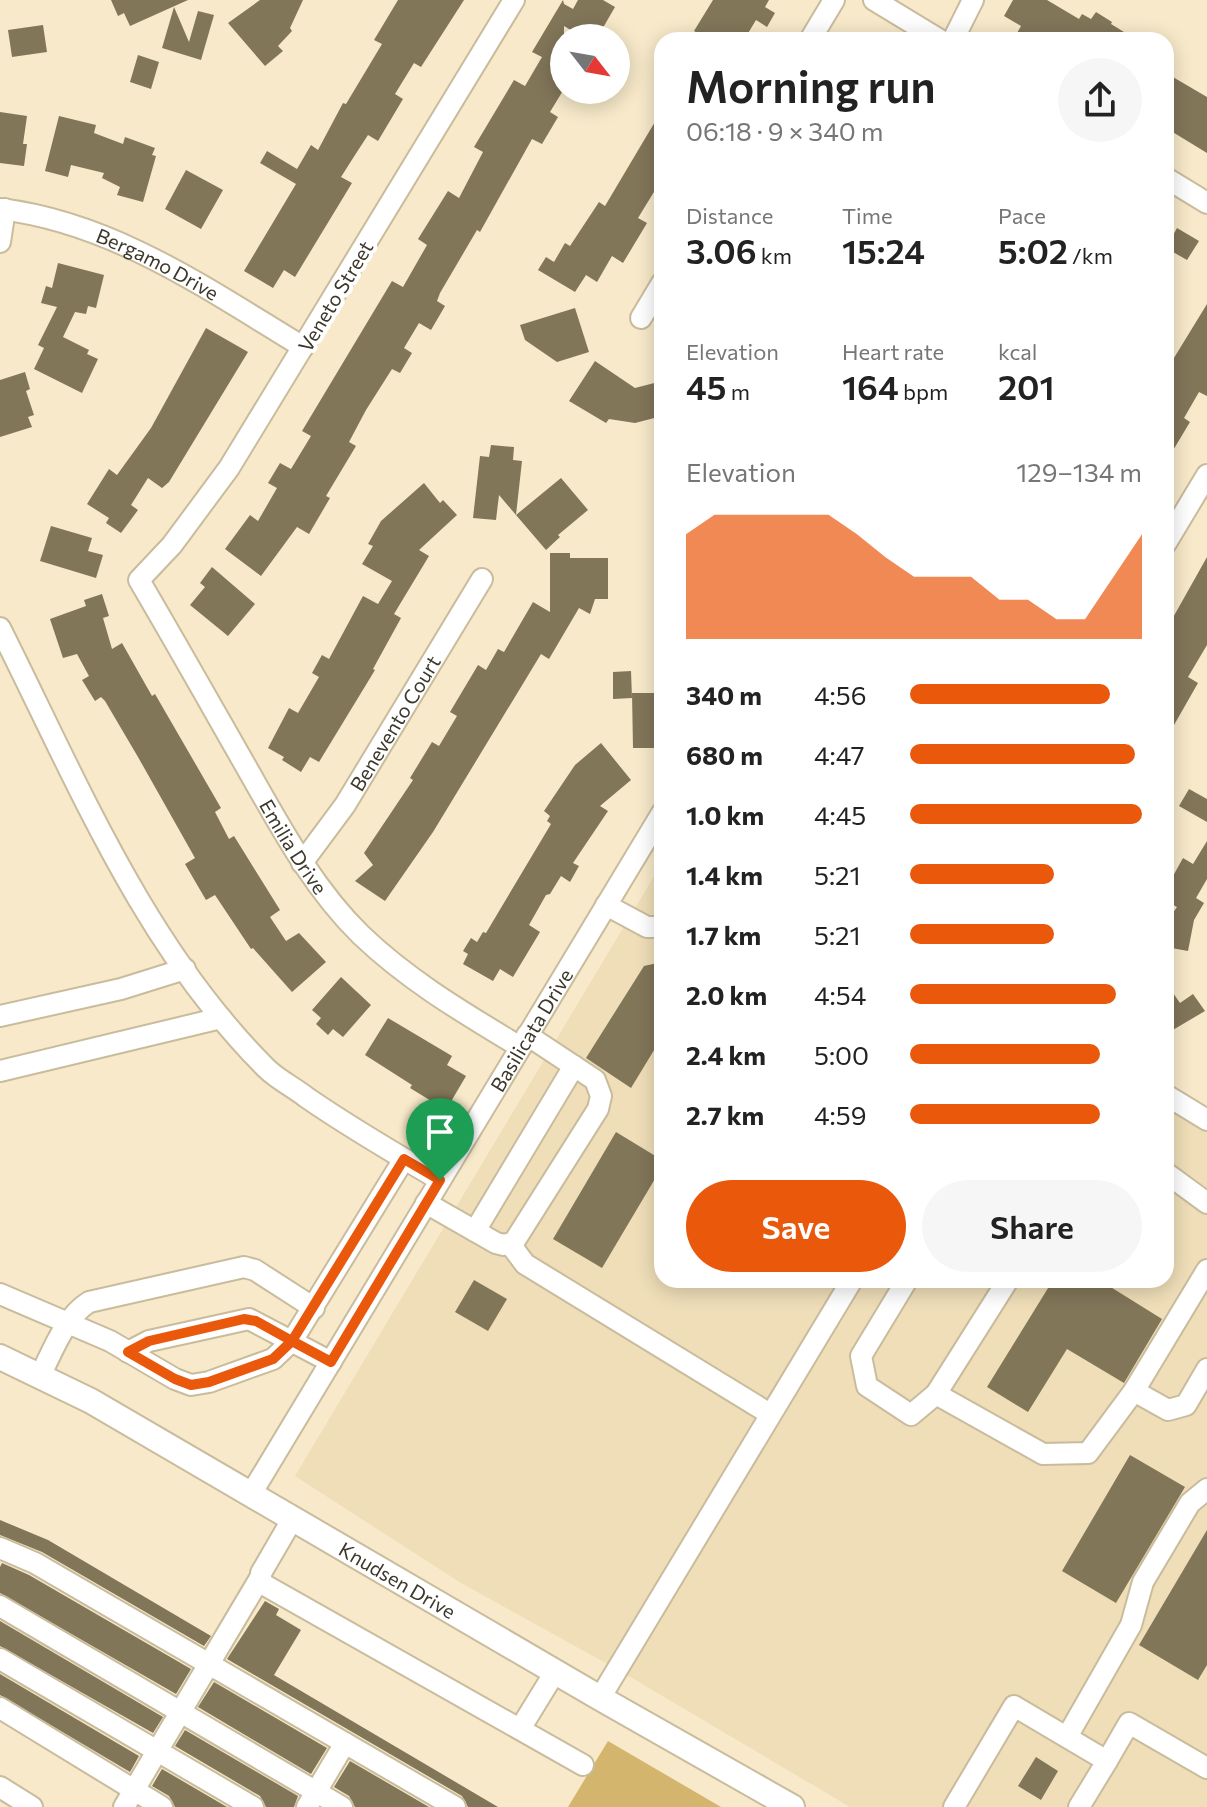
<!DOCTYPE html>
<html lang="en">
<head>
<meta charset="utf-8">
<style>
  body { margin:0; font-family:Commissioner,sans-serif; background:#f6f6f6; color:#222; height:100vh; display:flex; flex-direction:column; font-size:30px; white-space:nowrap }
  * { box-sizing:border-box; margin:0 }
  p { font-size:26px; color:#767676 }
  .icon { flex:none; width:44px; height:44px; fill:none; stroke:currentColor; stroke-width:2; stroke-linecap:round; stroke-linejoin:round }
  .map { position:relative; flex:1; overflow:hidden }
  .sheet { position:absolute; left:654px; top:32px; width:520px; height:1256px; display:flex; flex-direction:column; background:#fff; border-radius:24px; box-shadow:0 4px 20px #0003 }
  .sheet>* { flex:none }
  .needle { width:52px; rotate:121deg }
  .fabs { position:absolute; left:550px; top:24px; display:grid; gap:16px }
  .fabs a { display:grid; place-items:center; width:80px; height:80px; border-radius:50%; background:#fff; box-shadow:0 4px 20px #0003; font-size:40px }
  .pin { position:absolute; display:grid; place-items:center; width:68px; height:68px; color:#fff; margin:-82px -34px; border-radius:50% 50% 50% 0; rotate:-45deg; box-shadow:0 0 8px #0007 }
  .pin .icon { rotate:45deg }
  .round { display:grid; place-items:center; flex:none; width:84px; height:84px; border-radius:42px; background:#f6f6f6 }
  .summary { display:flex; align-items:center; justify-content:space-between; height:136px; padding:0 32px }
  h1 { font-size:44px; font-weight:600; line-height:60px }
  .metrics { display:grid; grid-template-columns:repeat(3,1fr); gap:12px; height:136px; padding:8px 32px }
  .metrics div { display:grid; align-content:center }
  .metrics b { font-size:34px; font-weight:600 }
  .metrics small { font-size:22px; font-weight:400 }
  .metrics p { font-size:22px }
  .chart { height:224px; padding:16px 32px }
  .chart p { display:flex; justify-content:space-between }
  .chart svg { width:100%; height:144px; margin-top:8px; fill:#ea580c; opacity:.7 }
  .primary-button { display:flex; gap:16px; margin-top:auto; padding:16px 32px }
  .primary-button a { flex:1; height:92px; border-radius:48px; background:#ea580c; color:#fff; font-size:32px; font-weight:600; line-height:92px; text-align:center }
  .primary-button a+a { background:#f6f6f6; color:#222 }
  ul { padding:0 32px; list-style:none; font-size:26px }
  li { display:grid; grid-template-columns:128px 96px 1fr; align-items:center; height:60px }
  li i { height:20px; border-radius:10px; background:#ea580c }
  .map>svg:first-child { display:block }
  .built { fill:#efdeb8 }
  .green { fill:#d3b56d }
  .building { fill:#827659 }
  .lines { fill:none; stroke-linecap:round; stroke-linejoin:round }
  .minor-casing { stroke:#c9bc9d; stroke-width:24 }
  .major-casing { stroke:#c9bc9d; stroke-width:28 }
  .minor { stroke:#fff; stroke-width:20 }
  .major { stroke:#fff; stroke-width:24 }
  .route-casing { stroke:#fff; stroke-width:16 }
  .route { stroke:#ea580c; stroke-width:10 }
  .labels { text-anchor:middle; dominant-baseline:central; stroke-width:8; stroke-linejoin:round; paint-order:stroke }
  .street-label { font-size:20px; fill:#3d382c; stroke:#fff }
</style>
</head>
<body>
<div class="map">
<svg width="1207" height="1807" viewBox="0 0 1207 1807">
  <rect width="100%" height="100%" fill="#f7e9c9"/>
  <polygon class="built" points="662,863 662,1280 1166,1280 1166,1098 1207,1124 1207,1807 850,1807 622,1672 461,1583 295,1476"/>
  <polygon class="green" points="608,1741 721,1807 568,1807"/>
  <g class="building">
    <polygon points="111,0 188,0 130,26 124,13 118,16"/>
    <polygon points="260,0 303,0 290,28 292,31 278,46 283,51 265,66 228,23"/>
    <polygon points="398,0 464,0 421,67 414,63 395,94 403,99 378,141 368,135 355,155 341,177 352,183 295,277 284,270 273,288 244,271 296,184 260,163 267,151 297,169 311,145 318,150 343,103 346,104 382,44 374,40"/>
    <polygon points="563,0 564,4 573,9 578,0 603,0 615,7 597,38 584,38 564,26 564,89 550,112 558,117 542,144 532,139 480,232 477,230 440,293 437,301 445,306 431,330 419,323 404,348 412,353 400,373 392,369 366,410 349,442 356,446 326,496 330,498 309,534 297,527 261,576 225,549 250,515 258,521 277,488 268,483 280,463 291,469 311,436 302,431 392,281 403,287 427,245 418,239 448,191 459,198 483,152 474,147 514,80 525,86 542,57 532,52"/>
    <polygon points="713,0 769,0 765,7 775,13 767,27 756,20 744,40 709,40 694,31"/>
    <polygon points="1013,0 1047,0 1079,19 1082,14 1091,19 1096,12 1112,22 1111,24 1137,40 1013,40 1021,26 1004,16"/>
    <polygon points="174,7 189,42 198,11 214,15 201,60 162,48"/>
    <polygon points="43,25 47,52 12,57 8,30"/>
    <polygon points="138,55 159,62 151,89 130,82"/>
    <polygon points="1166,73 1207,97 1207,153 1166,128"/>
    <polygon points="662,110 662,190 657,187 638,218 647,223 623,263 612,256 597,282 586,275 575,292 538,270 546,257 554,262 565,243 570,246 599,202 605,206"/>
    <polygon points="0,112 27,116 23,144 27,144 24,166 0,163"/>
    <polygon points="59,116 96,125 94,133 123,144 125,137 155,148 152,155 156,156 143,202 117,195 120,187 102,178 104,173 71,165 68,177 45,171"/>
    <polygon points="186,170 223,190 201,229 165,209"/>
    <polygon points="1177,228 1199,241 1187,260 1166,248"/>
    <polygon points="58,263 104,275 96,308 88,306 86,314 75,312 63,337 89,350 87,354 98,359 82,393 34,369 44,348 38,345 57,307 41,303 46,286 52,288"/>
    <polygon points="1207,304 1207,396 1199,392 1184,418 1190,422 1166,462 1166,371"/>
    <polygon points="575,308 589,352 557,362 525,340 520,325"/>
    <polygon points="206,328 248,352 169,482 162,488 148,478 131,505 138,510 121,533 106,523 109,518 87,504 109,469 117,475 151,428"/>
    <polygon points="595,361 635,388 662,381 662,416 635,423 609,419 606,423 569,401"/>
    <polygon points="25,372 30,389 26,391 34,415 28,417 32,427 0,437 0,380"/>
    <polygon points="491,445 514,447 513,460 522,461 516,515 499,495 496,520 473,518 480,456 489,457"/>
    <polygon points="561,478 588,510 558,535 560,537 546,550 516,515"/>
    <polygon points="424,483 440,503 443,500 457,515 419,550 429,556 394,614 401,618 373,669 375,670 319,762 310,757 301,772 282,760 284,757 268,748 289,708 298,713 319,677 312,673 322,655 329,659 363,596 378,604 392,581 362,564 373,546 368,544 381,521"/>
    <polygon points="51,526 92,538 88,551 103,555 96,578 40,561"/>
    <polygon points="550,553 570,553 570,558 608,558 608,599 595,599 590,614 579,608 549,659 541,654 433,832 385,901 355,881 373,865 364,853 413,780 410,778 432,742 439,746 457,716 450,712 478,665 486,670 498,649 504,652 533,602 550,612"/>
    <polygon points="1207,557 1207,645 1188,677 1198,683 1166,739 1166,630"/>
    <polygon points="212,567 255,604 228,636 190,605 205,587 200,583"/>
    <polygon points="102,594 109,616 103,618 112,649 122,643 152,696 155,694 221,808 215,812 229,839 234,836 280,910 270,917 286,941 299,933 326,962 292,992 253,948 251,949 215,895 206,900 185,864 195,858 138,757 105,701 101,697 95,701 82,680 89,676 77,654 63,658 50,619 86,606 84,600"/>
    <polygon points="631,671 632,698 613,699 613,672"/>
    <polygon points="632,693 662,693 662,748 633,748"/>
    <polygon points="601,743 631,780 600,806 608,811 573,863 579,866 570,882 561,876 550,894 546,895 529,925 540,932 513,977 500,969 493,981 463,964 468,954 463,951 471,938 477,942 483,932 486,933 551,824 547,821 550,816 544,811 575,765"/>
    <polygon points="1189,789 1207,799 1207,822 1179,806"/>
    <polygon points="1207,841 1207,879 1196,898 1204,903 1194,920 1188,951 1166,947 1166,930 1169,931 1172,914 1177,907 1166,901 1166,871 1173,876 1183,858 1193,864"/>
    <polygon points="662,962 662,1037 631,1088 586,1058 644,966"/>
    <polygon points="341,977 371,1005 343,1037 333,1029 328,1035 316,1024 321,1018 312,1010"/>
    <polygon points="1166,983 1180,1003 1193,994 1205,1011 1166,1034"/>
    <polygon points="388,1018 452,1056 447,1065 466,1076 446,1110 410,1088 412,1085 365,1055"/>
    <polygon points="616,1132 662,1160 662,1167 602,1268 553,1239"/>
    <polygon points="474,1280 507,1299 488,1331 455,1312"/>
    <polygon points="1053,1280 1112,1280 1109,1286 1162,1319 1124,1383 1067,1349 1028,1412 987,1387"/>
    <polygon points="1130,1455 1185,1487 1116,1603 1062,1571"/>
    <polygon points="0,1520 48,1540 211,1636 204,1646 42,1552 0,1535"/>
    <polygon points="1207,1530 1207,1665 1198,1680 1139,1645"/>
    <polygon points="2,1563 29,1575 191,1669 176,1694 0,1593 0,1567"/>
    <polygon points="265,1601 279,1609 276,1615 301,1630 274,1675 498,1807 468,1807 462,1796 227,1659"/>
    <polygon points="0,1621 163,1717 153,1733 0,1646"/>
    <polygon points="0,1674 139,1756 130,1772 0,1695"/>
    <polygon points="214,1682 327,1748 311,1774 198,1707"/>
    <polygon points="185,1730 298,1796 294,1807 266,1807 260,1796 175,1746"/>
    <polygon points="1036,1757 1058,1771 1041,1800 1018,1786"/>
    <polygon points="350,1761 429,1807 355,1807 349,1796 334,1787"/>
    <polygon points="162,1769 227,1807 175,1807 169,1796 152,1786"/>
  </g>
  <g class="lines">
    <g class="minor-casing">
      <g id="minor">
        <path id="s1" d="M514,0L229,468L172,545L139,580C176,643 212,707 248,770C281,828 313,888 361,935C409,981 464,1013 520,1047"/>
        <polyline points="874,0 940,40"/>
        <polyline points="810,40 834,0"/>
        <polyline points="953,40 973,0"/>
        <polyline points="1166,178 1207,203"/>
        <path id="s2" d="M0,209C114,223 207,289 303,347"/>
        <polyline points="0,242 5,209"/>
        <polyline points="641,318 662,283"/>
        <polyline points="1166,543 1207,475"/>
        <path d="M0,628C77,781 143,945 266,1068C277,1079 293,1087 306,1097C349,1127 394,1153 440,1180"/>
        <path id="s3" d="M302,863L345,805L482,579"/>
        <polyline points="606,905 647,927 662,927"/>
        <polyline points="0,1016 121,989 185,969"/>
        <polyline points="0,1071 221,1018"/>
        <polyline points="1166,1095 1207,1120"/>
        <polyline points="1166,1173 1207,1203"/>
        <polyline points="426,1203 496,1243 504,1245 514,1242 598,1109 601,1096 595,1080 527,1035"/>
        <polyline points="475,1231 574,1066"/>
        <polyline points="510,1244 525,1264 770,1414"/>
        <polyline points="1207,1270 1134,1391 1168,1410 1186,1405 1207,1369"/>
        <polyline points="907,1280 861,1356 867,1386 911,1415 936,1394"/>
        <polyline points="1008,1280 936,1394 1043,1454 1088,1453 1134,1391"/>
        <polyline points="0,1294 110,1341 175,1379 191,1385 209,1382 273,1359 292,1341 404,1159"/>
        <polyline points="128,1352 149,1341 249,1319 331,1362"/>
        <path d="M40,1376C53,1351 64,1318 89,1302L244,1267L255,1270L314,1308"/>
        <path id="s4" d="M251,1494L662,813"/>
        <polyline points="293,1518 261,1573 261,1583 583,1765"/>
        <polyline points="0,1548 35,1563 455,1807"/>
        <polyline points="0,1606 342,1807"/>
        <polyline points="0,1659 253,1807"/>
        <polyline points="600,1698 852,1280"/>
        <polyline points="0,1708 162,1807"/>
        <polyline points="520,1729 555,1672"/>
        <polyline points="1067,1737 1131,1625 1143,1582 1190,1503 1207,1489"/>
        <polyline points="0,1787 32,1807"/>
        <polyline points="124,1807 260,1578"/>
        <polyline points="307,1807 345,1743"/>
        <polyline points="954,1807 1014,1706 1107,1761 1129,1723 1207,1768"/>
        <polyline points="1079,1807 1107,1761"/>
      </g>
    </g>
    <g class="major-casing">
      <g id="major">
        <path id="s5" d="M0,1357L91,1401L600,1698L792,1807"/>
      </g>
    </g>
    <use href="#minor" class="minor"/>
    <use href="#major" class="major"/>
  </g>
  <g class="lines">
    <g class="route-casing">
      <polyline id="route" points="440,1180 404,1159 292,1341 256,1321 244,1319 149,1341 128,1352 175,1379 191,1385 209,1382 273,1359 292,1341 331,1362 440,1180"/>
    </g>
    <use href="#route" class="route"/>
  </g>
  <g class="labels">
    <g class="street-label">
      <text stroke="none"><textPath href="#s2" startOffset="168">Bergamo Drive</textPath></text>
      <text transform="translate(335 296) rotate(-59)">Veneto Street</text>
      <text stroke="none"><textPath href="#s3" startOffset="168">Benevento Court</textPath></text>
      <text stroke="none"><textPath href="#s1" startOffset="1000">Emilia Drive</textPath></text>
      <text stroke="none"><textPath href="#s4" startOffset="542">Basilicata Drive</textPath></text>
      <text stroke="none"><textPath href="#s5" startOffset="456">Knudsen Drive</textPath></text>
    </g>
  </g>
</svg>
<div class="fabs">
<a><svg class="needle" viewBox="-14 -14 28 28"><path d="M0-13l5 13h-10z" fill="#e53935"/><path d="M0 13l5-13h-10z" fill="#767676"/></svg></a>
</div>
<div class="pin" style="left:440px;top:1180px;background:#1e9e55"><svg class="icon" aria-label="arrive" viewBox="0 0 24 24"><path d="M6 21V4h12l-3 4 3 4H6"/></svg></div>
<section class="sheet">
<div class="summary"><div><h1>Morning run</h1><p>06:18 · 9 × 340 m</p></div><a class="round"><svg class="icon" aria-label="share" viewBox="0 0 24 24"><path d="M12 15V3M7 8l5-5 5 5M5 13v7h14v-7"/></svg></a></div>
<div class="metrics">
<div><p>Distance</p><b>3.06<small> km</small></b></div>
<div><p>Time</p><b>15:24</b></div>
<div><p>Pace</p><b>5:02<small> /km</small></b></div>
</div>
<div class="metrics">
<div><p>Elevation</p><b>45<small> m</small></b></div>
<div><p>Heart rate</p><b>164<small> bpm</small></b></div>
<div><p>kcal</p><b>201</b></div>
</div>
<div class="chart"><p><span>Elevation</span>129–134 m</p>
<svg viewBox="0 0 160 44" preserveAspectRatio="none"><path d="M0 44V12L10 6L20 6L30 6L40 6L50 6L60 12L70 19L80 25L90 25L100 25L110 32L120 32L130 38L140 38L150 25L160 12V44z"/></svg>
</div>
<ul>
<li><b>340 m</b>4:56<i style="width:86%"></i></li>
<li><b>680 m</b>4:47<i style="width:97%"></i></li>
<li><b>1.0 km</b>4:45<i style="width:100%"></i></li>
<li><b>1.4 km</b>5:21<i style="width:62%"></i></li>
<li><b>1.7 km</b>5:21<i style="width:62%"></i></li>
<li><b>2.0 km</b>4:54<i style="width:89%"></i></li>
<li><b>2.4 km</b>5:00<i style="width:82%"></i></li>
<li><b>2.7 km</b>4:59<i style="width:82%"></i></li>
</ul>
<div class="primary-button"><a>Save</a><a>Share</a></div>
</section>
</div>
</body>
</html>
